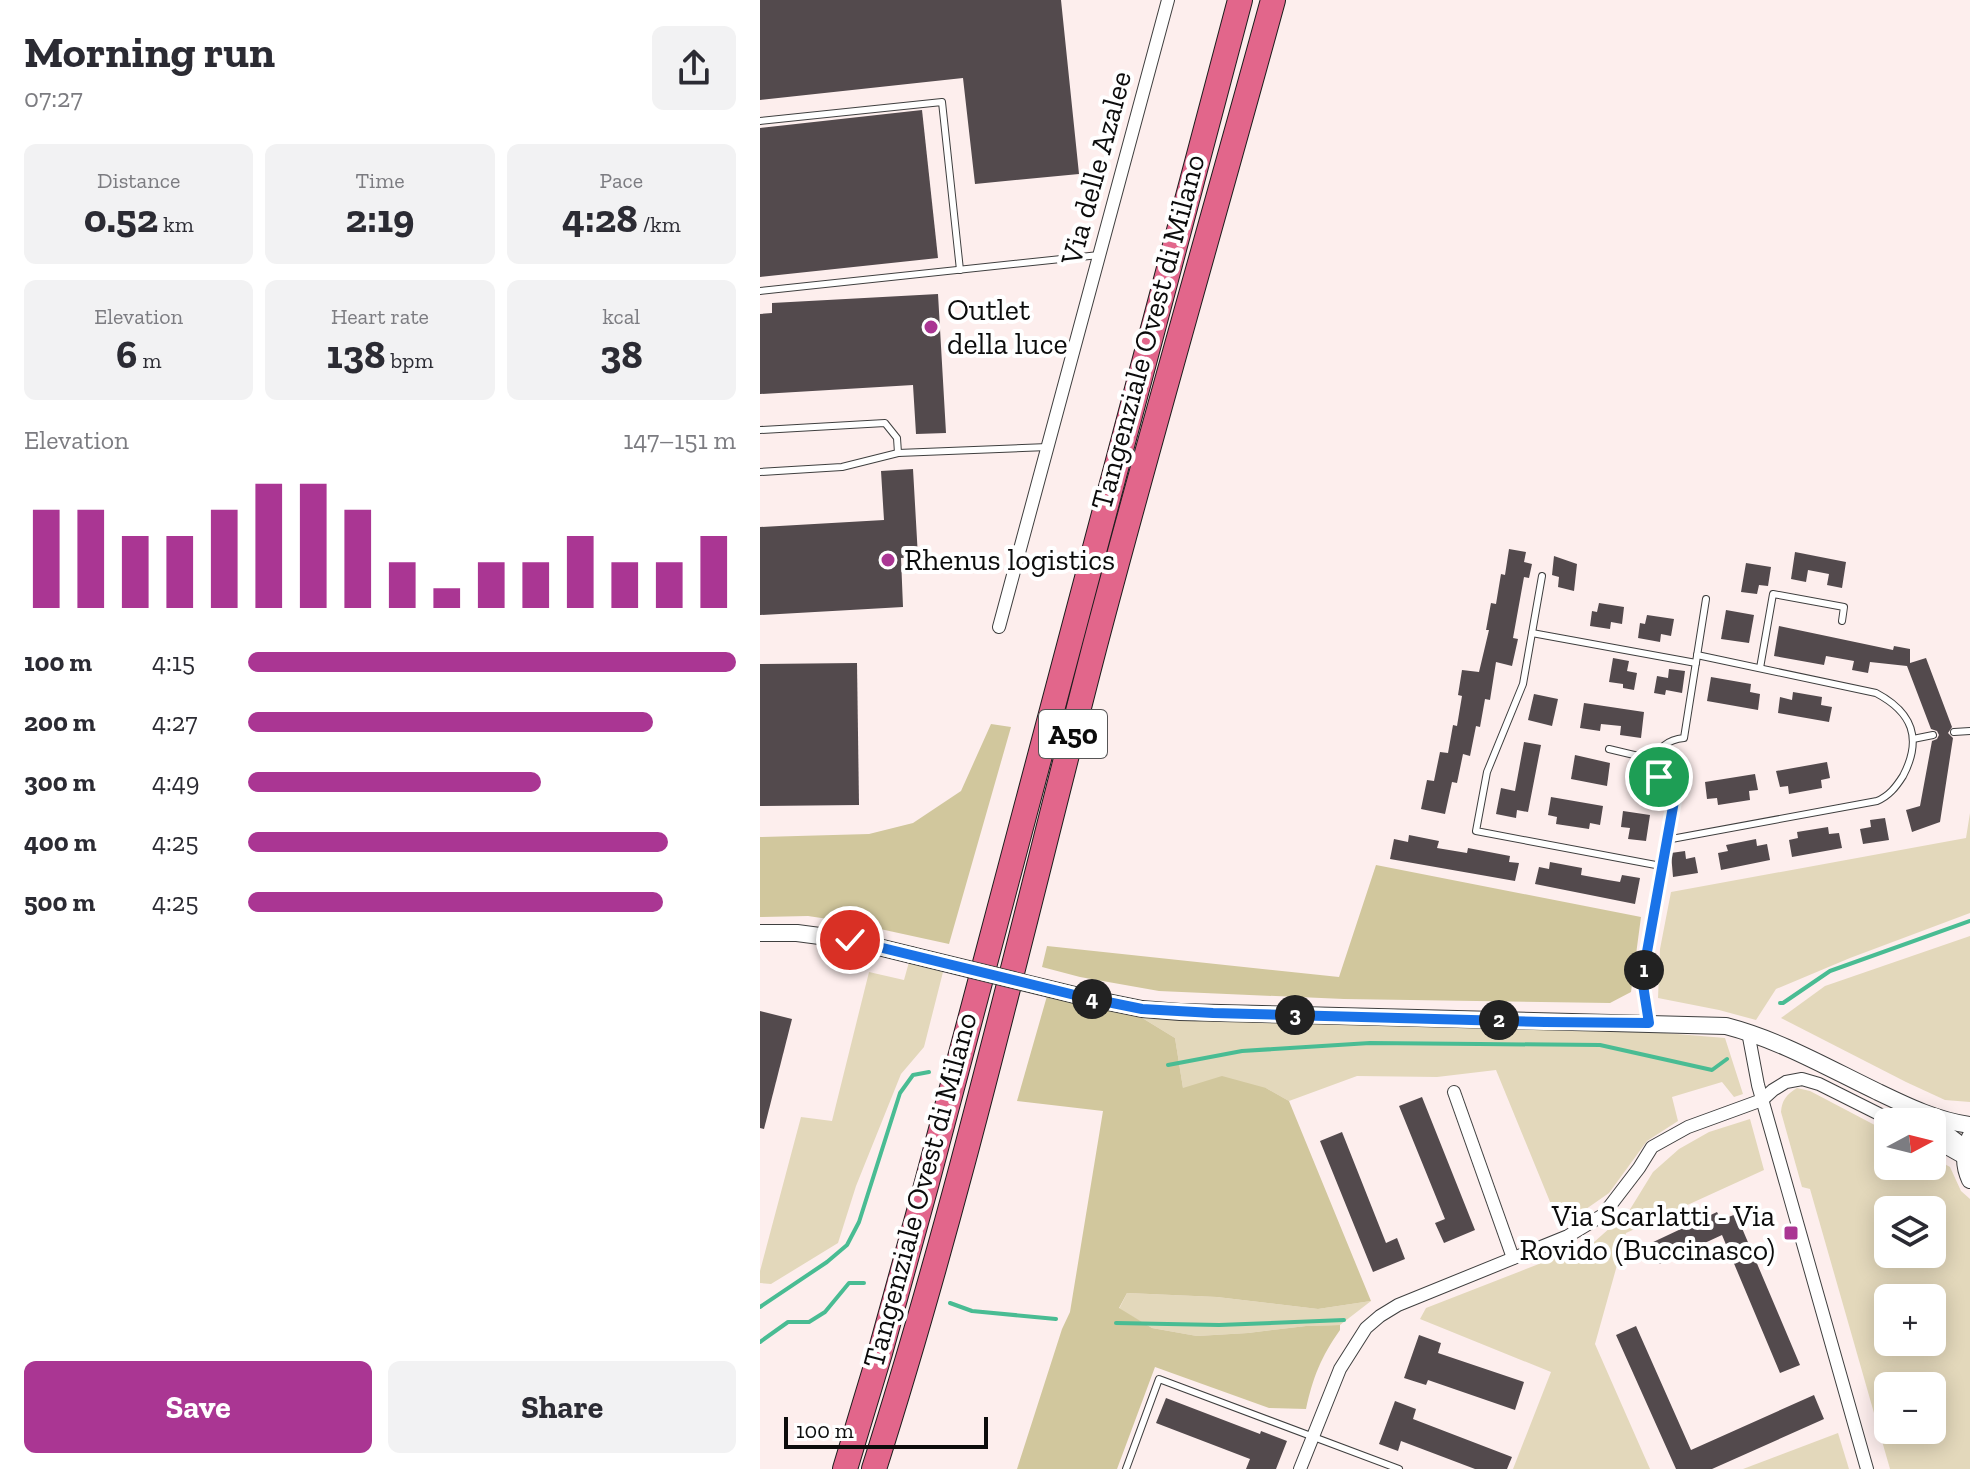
<!DOCTYPE html>
<html lang="en">
<head>
<meta charset="utf-8">
<style>
  body { margin:0; font-family:"Zilla Slab",serif; background:#f2f2f3; color:#2b2b33; height:100vh; display:flex; flex-direction:column; font-size:30px; white-space:nowrap }
  * { box-sizing:border-box; margin:0 }
  p { font-size:26px; color:#7c7c81 }
  .icon { flex:none; width:44px; height:44px; fill:none; stroke:currentColor; stroke-width:2; stroke-linecap:round; stroke-linejoin:round }
  .map { position:relative; flex:1; overflow:hidden }
  .side { display:flex; flex-direction:column; background:#fff; width:760px }
  .side>* { flex:none }
  .needle { width:52px; rotate:83deg }
  .fabs { position:absolute; left:1114px; top:1108px; display:grid; gap:16px }
  .fabs a { display:grid; place-items:center; width:72px; height:72px; border-radius:12px; background:#fff; box-shadow:0 4px 20px #0003; font-size:40px }
  .scale { position:absolute; left:24px; bottom:20px; width:204px; box-sizing:border-box; padding-left:8px; border:4px solid #0c0c0c; border-top:0; font-size:22px; line-height:28px; white-space:nowrap; color:#0c0c0c; -webkit-text-stroke:6px #fff; paint-order:stroke }
  .pin { position:absolute; display:grid; place-items:center; width:68px; height:68px; color:#fff; margin:-34px; border:4px solid #fff; border-radius:50%; box-shadow:0 2px 8px #0007 }
  .km { position:absolute; width:40px; height:40px; margin:-20px; border-radius:50%; background:#222; color:#fff; font-size:22px; line-height:40px; text-align:center }
  .round { display:grid; place-items:center; flex:none; width:84px; height:84px; border-radius:12px; background:#f2f2f3 }
  .head { display:flex; align-items:center; justify-content:space-between; height:136px; padding:0 24px }
  h1 { font-size:44px; font-weight:700; line-height:60px }
  .figures { display:grid; grid-template-columns:repeat(3,1fr); gap:12px; height:136px; padding:8px 24px }
  .figures div { display:grid; align-content:center; border-radius:12px; background:#f2f2f3; text-align:center }
  .figures b { font-size:40px; font-weight:700 }
  .figures small { font-size:22px; font-weight:400 }
  .figures p { font-size:22px }
  .chart { height:224px; padding:16px 24px }
  .chart p { display:flex; justify-content:space-between }
  .chart svg { width:100%; height:144px; margin-top:8px; stroke:#aa3693; stroke-width:6 }
  .primary-button { display:flex; gap:16px; margin-top:auto; padding:16px 24px }
  .primary-button a { flex:1; height:92px; border-radius:12px; background:#aa3693; color:#fff; font-size:32px; font-weight:700; line-height:92px; text-align:center }
  .primary-button a+a { background:#f2f2f3; color:#2b2b33 }
  ul { padding:0 24px; list-style:none; font-size:26px }
  li { display:grid; grid-template-columns:128px 96px 1fr; align-items:center; height:60px }
  li i { height:20px; border-radius:10px; background:#aa3693 }
  main { display:flex; flex:1; min-height:0 }
  .map>svg:first-child { display:block }
  .green { fill:#e3d8bb; fill-rule:evenodd }
  .forest { fill:#d1c79d }
  .lines { fill:none; stroke-linecap:round; stroke-linejoin:round }
  .stream { stroke:#49bc93; stroke-width:4 }
  .building { fill:#534a4d }
  .service-casing { stroke:#3f3f3f; stroke-width:8 }
  .minor-casing { stroke:#3f3f3f; stroke-width:14 }
  .tertiary-casing { stroke:#3f3f3f; stroke-width:18 }
  .motorway-casing { stroke:#1d1d1d; stroke-width:26 }
  .service { stroke:#fff; stroke-width:6 }
  .minor { stroke:#fff; stroke-width:12 }
  .tertiary { stroke:#fff; stroke-width:16 }
  .motorway { stroke:#e2668b; stroke-width:24 }
  .tertiary-bridge-casing { stroke:#3f3f3f; stroke-width:18; stroke-linecap:butt }
  .tertiary-bridge { stroke:#fff; stroke-width:16 }
  .route-casing { stroke:#fff; stroke-width:16 }
  .route { stroke:#1a73e8; stroke-width:10 }
  .poi-dot { fill:#aa3693; stroke:#fff; stroke-width:3 }
  .labels { text-anchor:middle; dominant-baseline:central; stroke-width:8; stroke-linejoin:round; paint-order:stroke }
  .shield { fill:#fff; stroke:#555; stroke-width:2 }
  .shield-label { font-size:28px; font-weight:bold; fill:#0c0c0c }
  .street-label { font-size:30px; fill:#0c0c0c; stroke:#fff }
  .poi-label { font-size:30px; fill:#0c0c0c; stroke:#fff; text-anchor:start }
</style>
</head>
<body>
<main>
<section class="side">
<div class="head"><div><h1>Morning run</h1><p>07:27</p></div><a class="round"><svg class="icon" aria-label="share" viewBox="0 0 24 24"><path d="M12 15V3M7 8l5-5 5 5M5 13v7h14v-7"/></svg></a></div>
<div class="figures">
<div><p>Distance</p><b>0.52<small> km</small></b></div>
<div><p>Time</p><b>2:19</b></div>
<div><p>Pace</p><b>4:28<small> /km</small></b></div>
</div>
<div class="figures">
<div><p>Elevation</p><b>6<small> m</small></b></div>
<div><p>Heart rate</p><b>138<small> bpm</small></b></div>
<div><p>kcal</p><b>38</b></div>
</div>
<div class="chart"><p><span>Elevation</span>147–151 m</p>
<svg viewBox="0 0 160 44" preserveAspectRatio="none"><path d="M5 44V14M15 44V14M25 44V22M35 44V22M45 44V14M55 44V6M65 44V6M75 44V14M85 44V30M95 44V38M105 44V30M115 44V30M125 44V22M135 44V30M145 44V30M155 44V22"/></svg>
</div>
<ul>
<li><b>100 m</b>4:15<i style="width:100%"></i></li>
<li><b>200 m</b>4:27<i style="width:83%"></i></li>
<li><b>300 m</b>4:49<i style="width:60%"></i></li>
<li><b>400 m</b>4:25<i style="width:86%"></i></li>
<li><b>500 m</b>4:25<i style="width:85%"></i></li>
</ul>
<div class="primary-button"><a>Save</a><a>Share</a></div>
</section>
<div class="map">
<svg width="1210" height="1469" viewBox="0 0 1210 1469">
  <rect width="100%" height="100%" fill="#fdeeed"/>
  <g class="green">
    <polygon points="1210,813 1210,913 1090,958 1016,989 996,1020 959,1010 898,998 900,949 911,892 1206,838"/>
    <polygon points="1210,936 1210,1102 1185,1100 1146,1082 1021,1018 1065,986"/>
    <polygon points="149,962 183,972 164,1047 141,1074 96,1186 78,1243 11,1284 0,1283 0,1271 41,1117 72,1121 109,972 144,980"/>
    <polygon points="379,1016 893,1032 965,1038 983,1094 974,1097 962,1082 912,1097 918,1121 887,1141 849,1193 806,1223 795,1214 736,1070 677,1077 597,1076 529,1101 506,1088 423,1088 415,1038"/>
    <path d="M1037,1088L1050,1091L1128,1132V1166H1172V1157L1190,1167L1201,1191L1210,1199V1469H1130L1050,1189L1042,1187L1021,1112C1022,1100 1026,1095 1037,1088ZM1128,1210H1172V1254H1128ZM1172,1298V1342H1128V1298ZM1172,1386V1430H1128V1386Z"/>
    <polygon points="990,1119 1004,1170 866,1233 835,1344 890,1469 753,1469 791,1372 660,1319 666,1308 833,1243 869,1211 893,1172 919,1149 949,1132"/>
    <polygon points="367,1293 457,1297 558,1309 611,1301 580,1325 546,1326 488,1333 437,1336 392,1328 359,1309"/>
    <polygon points="1078,1433 1089,1469 983,1469"/>
  </g>
  <g class="forest">
    <polygon points="231,724 251,727 189,944 88,922 48,916 0,917 0,837 109,834 153,823 201,791"/>
    <polygon points="616,865 881,917 871,992 850,1003 584,999 399,991 320,977 282,967 287,946 579,977"/>
    <path d="M287,996L379,1016L415,1038L423,1088L462,1076L506,1088L529,1101L611,1301L558,1309L457,1297L367,1293L359,1308L392,1328L437,1336L488,1333L546,1326L580,1325V1330C561,1357 553,1377 546,1409L509,1408L395,1367L357,1469H257L302,1329L310,1312L343,1111L257,1101Z"/>
  </g>
  <g class="lines">
    <g class="stream">
      <polyline points="1020,1003 1023,1003 1070,971 1210,921"/>
      <polyline points="408,1065 482,1051 610,1043 719,1044 840,1045 952,1070 967,1059"/>
      <polyline points="190,1303 212,1311 296,1319"/>
      <polyline points="0,1307 67,1262 87,1245 99,1222 140,1093 153,1075 169,1072"/>
      <polyline points="356,1323 459,1325 584,1320"/>
      <polyline points="0,1342 28,1322 49,1322 65,1312 89,1283 104,1283"/>
    </g>
  </g>
  <g class="building">
    <polygon points="0,0 301,0 319,174 215,184 203,78 0,100"/>
    <polygon points="162,110 178,258 0,277 0,128"/>
    <polygon points="178,294 186,433 156,434 153,385 0,394 0,314 12,313 12,303"/>
    <polygon points="153,469 158,557 141,558 143,607 0,615 0,527 124,520 121,471"/>
    <polygon points="749,549 766,552 764,562 772,564 769,578 764,577 753,638 758,639 752,666 736,662 730,700 725,699 720,727 716,726 710,756 703,754 697,783 692,782 685,814 661,809 667,780 674,781 680,752 688,753 693,725 697,726 702,696 698,695 702,670 719,672 729,630 726,630 731,603 736,604 741,574 745,575"/>
    <polygon points="1035,552 1086,562 1082,588 1067,585 1069,574 1048,570 1046,582 1031,579"/>
    <polygon points="794,556 817,564 814,591 798,587 799,577 792,575"/>
    <polygon points="986,563 1011,567 1008,586 999,585 997,594 981,592"/>
    <polygon points="839,603 864,607 862,624 851,622 850,629 830,626 832,611 837,612"/>
    <polygon points="966,610 994,615 989,643 961,639"/>
    <polygon points="887,615 914,619 911,636 901,634 900,642 878,638 880,623 885,624"/>
    <polygon points="1019,626 1133,650 1134,646 1150,649 1150,663 1166,658 1192,727 1188,733 1193,738 1180,822 1152,832 1146,810 1160,806 1172,741 1177,739 1179,735 1177,731 1171,729 1147,666 1110,662 1108,673 1092,670 1094,661 1066,656 1064,665 1014,656"/>
    <polygon points="853,658 869,661 867,671 877,673 874,690 863,688 863,684 849,682"/>
    <polygon points="97,663 99,805 0,806 0,664"/>
    <polygon points="909,669 925,671 922,693 906,690 905,695 894,693 897,676 908,678"/>
    <polygon points="951,677 991,684 990,692 1000,694 998,710 947,701"/>
    <polygon points="1033,692 1062,697 1061,705 1072,707 1069,722 1018,713 1020,697 1032,700"/>
    <polygon points="774,694 798,699 792,726 768,720"/>
    <polygon points="824,703 884,712 881,738 860,735 861,726 841,724 840,731 820,728"/>
    <polygon points="764,742 781,745 768,812 757,810 756,818 736,814 741,788 755,791"/>
    <polygon points="815,755 850,763 847,786 811,779"/>
    <polygon points="1067,762 1070,778 1061,780 1062,788 1029,794 1028,786 1020,787 1016,771"/>
    <polygon points="995,774 998,790 989,791 990,800 958,805 957,798 947,799 945,782"/>
    <polygon points="791,797 843,806 840,825 830,823 829,829 796,824 797,817 788,815"/>
    <polygon points="863,811 890,815 886,841 868,839 870,828 861,827"/>
    <polygon points="1125,818 1129,840 1103,844 1100,829 1111,827 1110,820"/>
    <polygon points="1068,827 1069,834 1079,833 1082,848 1032,857 1029,840 1038,838 1037,832"/>
    <polygon points="649,835 679,841 677,848 707,853 708,848 750,856 749,862 759,863 755,881 630,859 634,839 648,842"/>
    <polygon points="996,839 997,846 1007,844 1010,860 961,870 958,853 968,851 966,845"/>
    <polygon points="925,851 926,859 935,857 938,873 913,877 911,853"/>
    <polygon points="790,862 822,868 821,875 848,880 860,882 862,875 880,878 875,904 775,884 779,867 789,869"/>
    <polygon points="0,1011 32,1019 4,1129 0,1128"/>
    <polygon points="662,1097 715,1230 684,1243 675,1223 685,1219 639,1106"/>
    <polygon points="582,1132 626,1243 637,1238 645,1259 613,1272 560,1141"/>
    <polygon points="957,1212 961,1220 976,1214 1040,1365 1020,1373 962,1235 899,1264 889,1244"/>
    <polygon points="876,1326 931,1450 1054,1395 1064,1419 952,1469 916,1469 856,1335"/>
    <polygon points="659,1335 681,1343 678,1353 764,1382 755,1410 668,1380 666,1385 644,1378"/>
    <polygon points="406,1398 500,1434 501,1431 527,1441 516,1469 486,1469 490,1459 396,1423"/>
    <polygon points="635,1401 656,1409 653,1419 752,1457 747,1469 715,1469 641,1441 638,1451 619,1444"/>
  </g>
  <g class="lines">
    <g class="service-casing">
      <g id="service">
        <polyline points="0,121 182,102 200,270"/>
        <polyline points="0,291 339,255"/>
        <polyline points="0,430 125,423 137,438 138,453"/>
        <polyline points="0,472 82,467 138,453 288,447"/>
        <polyline points="782,576 763,684 727,772 716,831 901,866"/>
        <polyline points="772,633 936,663"/>
        <polyline points="1000,668 1013,594 1084,607 1082,621"/>
        <polyline points="1194,732 1210,731"/>
        <polyline points="1153,739 1173,735"/>
        <polyline points="849,749 895,760"/>
        <path d="M906,840L1117,801C1129,796 1136,787 1143,776C1163,738 1152,712 1116,693L937,655"/>
        <path d="M889,1023L883,985L885,963L916,790C885,777 890,741 924,738L946,599"/>
        <polyline points="366,1469 399,1379 639,1469"/>
      </g>
    </g>
    <g class="minor-casing">
      <g id="minor">
        <polyline points="239,627 408,0"/>
        <polyline points="988,1032 998,1085 1107,1469"/>
        <polyline points="694,1092 753,1258"/>
        <polyline points="1172,1140 1204,1158"/>
        <polyline points="540,1469 580,1369 606,1328 620,1316 638,1305 808,1236 843,1215 879,1168 892,1147 928,1127 1002,1100 1013,1090 1026,1082 1042,1079 1059,1084 1135,1122"/>
      </g>
    </g>
    <g class="tertiary-casing">
      <g id="tertiary">
        <polyline points="0,933 37,933 90,940 151,955"/>
        <path d="M323,997L382,1009L420,1012L966,1026C1020,1040 1068,1068 1118,1092C1147,1106 1178,1121 1210,1125"/>
        <polyline points="1172,1123 1198,1143 1205,1151"/>
        <path d="M1210,1137C1204,1153 1203,1165 1210,1180"/>
      </g>
    </g>
    <g class="motorway-casing">
      <g id="motorway">
        <polyline points="85,1469 120,1353 166,1186 480,0"/>
        <path d="M114,1469C200,1199 263,923 334,649C391,432 454,216 513,0"/>
      </g>
    </g>
    <use href="#service" class="service"/>
    <use href="#minor" class="minor"/>
    <use href="#tertiary" class="tertiary"/>
    <use href="#motorway" class="motorway"/>
    <g class="tertiary-bridge-casing">
      <polyline id="tertiary-bridge" points="151,955 323,997"/>
    </g>
    <use href="#tertiary-bridge" class="tertiary-bridge"/>
  </g>
  <g class="lines">
    <g class="route-casing">
      <polyline id="route" points="90,940 323,997 382,1009 453,1013 785,1022 889,1023 883,985 885,963 916,790 907,786 899,777"/>
    </g>
    <use href="#route" class="route"/>
  </g>
  <g class="poi-dot">
    <circle cx="171" cy="327" r="8"/>
    <circle cx="128" cy="560" r="8"/>
    <rect x="1023" y="1225" width="16" height="16" rx="4"/>
  </g>
  <g class="labels">
    <rect class="shield" x="279" y="710" width="68" height="48" rx="6"/>
    <g class="shield-label">
      <text x="313" y="734">A50</text>
    </g>
    <g class="street-label">
      <text transform="translate(336 168) rotate(-75)">Via delle Azalee</text>
      <text transform="translate(388 332) rotate(-75)">Tangenziale Ovest di Milano</text>
      <text transform="translate(160 1190) rotate(-75)">Tangenziale Ovest di Milano</text>
    </g>
    <g class="poi-label">
      <text x="187" y="310">Outlet<tspan x="187" dy="34">della luce</tspan></text>
      <text x="144" y="560">Rhenus logistics</text>
      <text x="1015" y="1216" text-anchor="end">Via Scarlatti - Via<tspan x="1015" dy="34">Rovido (Buccinasco)</tspan></text>
    </g>
  </g>
</svg>
<div class="fabs">
<a><svg class="needle" viewBox="-14 -14 28 28"><path d="M0-13l5 13h-10z" fill="#e53935"/><path d="M0 13l5-13h-10z" fill="#7c7c81"/></svg></a>
<a><svg class="icon" aria-label="layers" viewBox="0 0 24 24"><path d="M12 4l9 5-9 5-9-5zM3 14l9 5 9-5"/></svg></a>
<a>+</a>
<a>−</a>
</div>
<div class="scale">100 m</div>
<div class="pin" style="left:899px;top:777px;background:#1e9e55"><svg class="icon" aria-label="arrive" viewBox="0 0 24 24"><path d="M6 21V4h12l-3 4 3 4H6"/></svg></div>
<div class="pin" style="left:90px;top:940px;background:#d93025"><svg class="icon" aria-label="check" viewBox="0 0 24 24"><path d="M5 12l5 5 9-10"/></svg></div>
<b class="km" style="left:884px;top:970px">1</b>
<b class="km" style="left:739px;top:1020px">2</b>
<b class="km" style="left:535px;top:1015px">3</b>
<b class="km" style="left:332px;top:999px">4</b>
</div>
</main>
</body>
</html>
